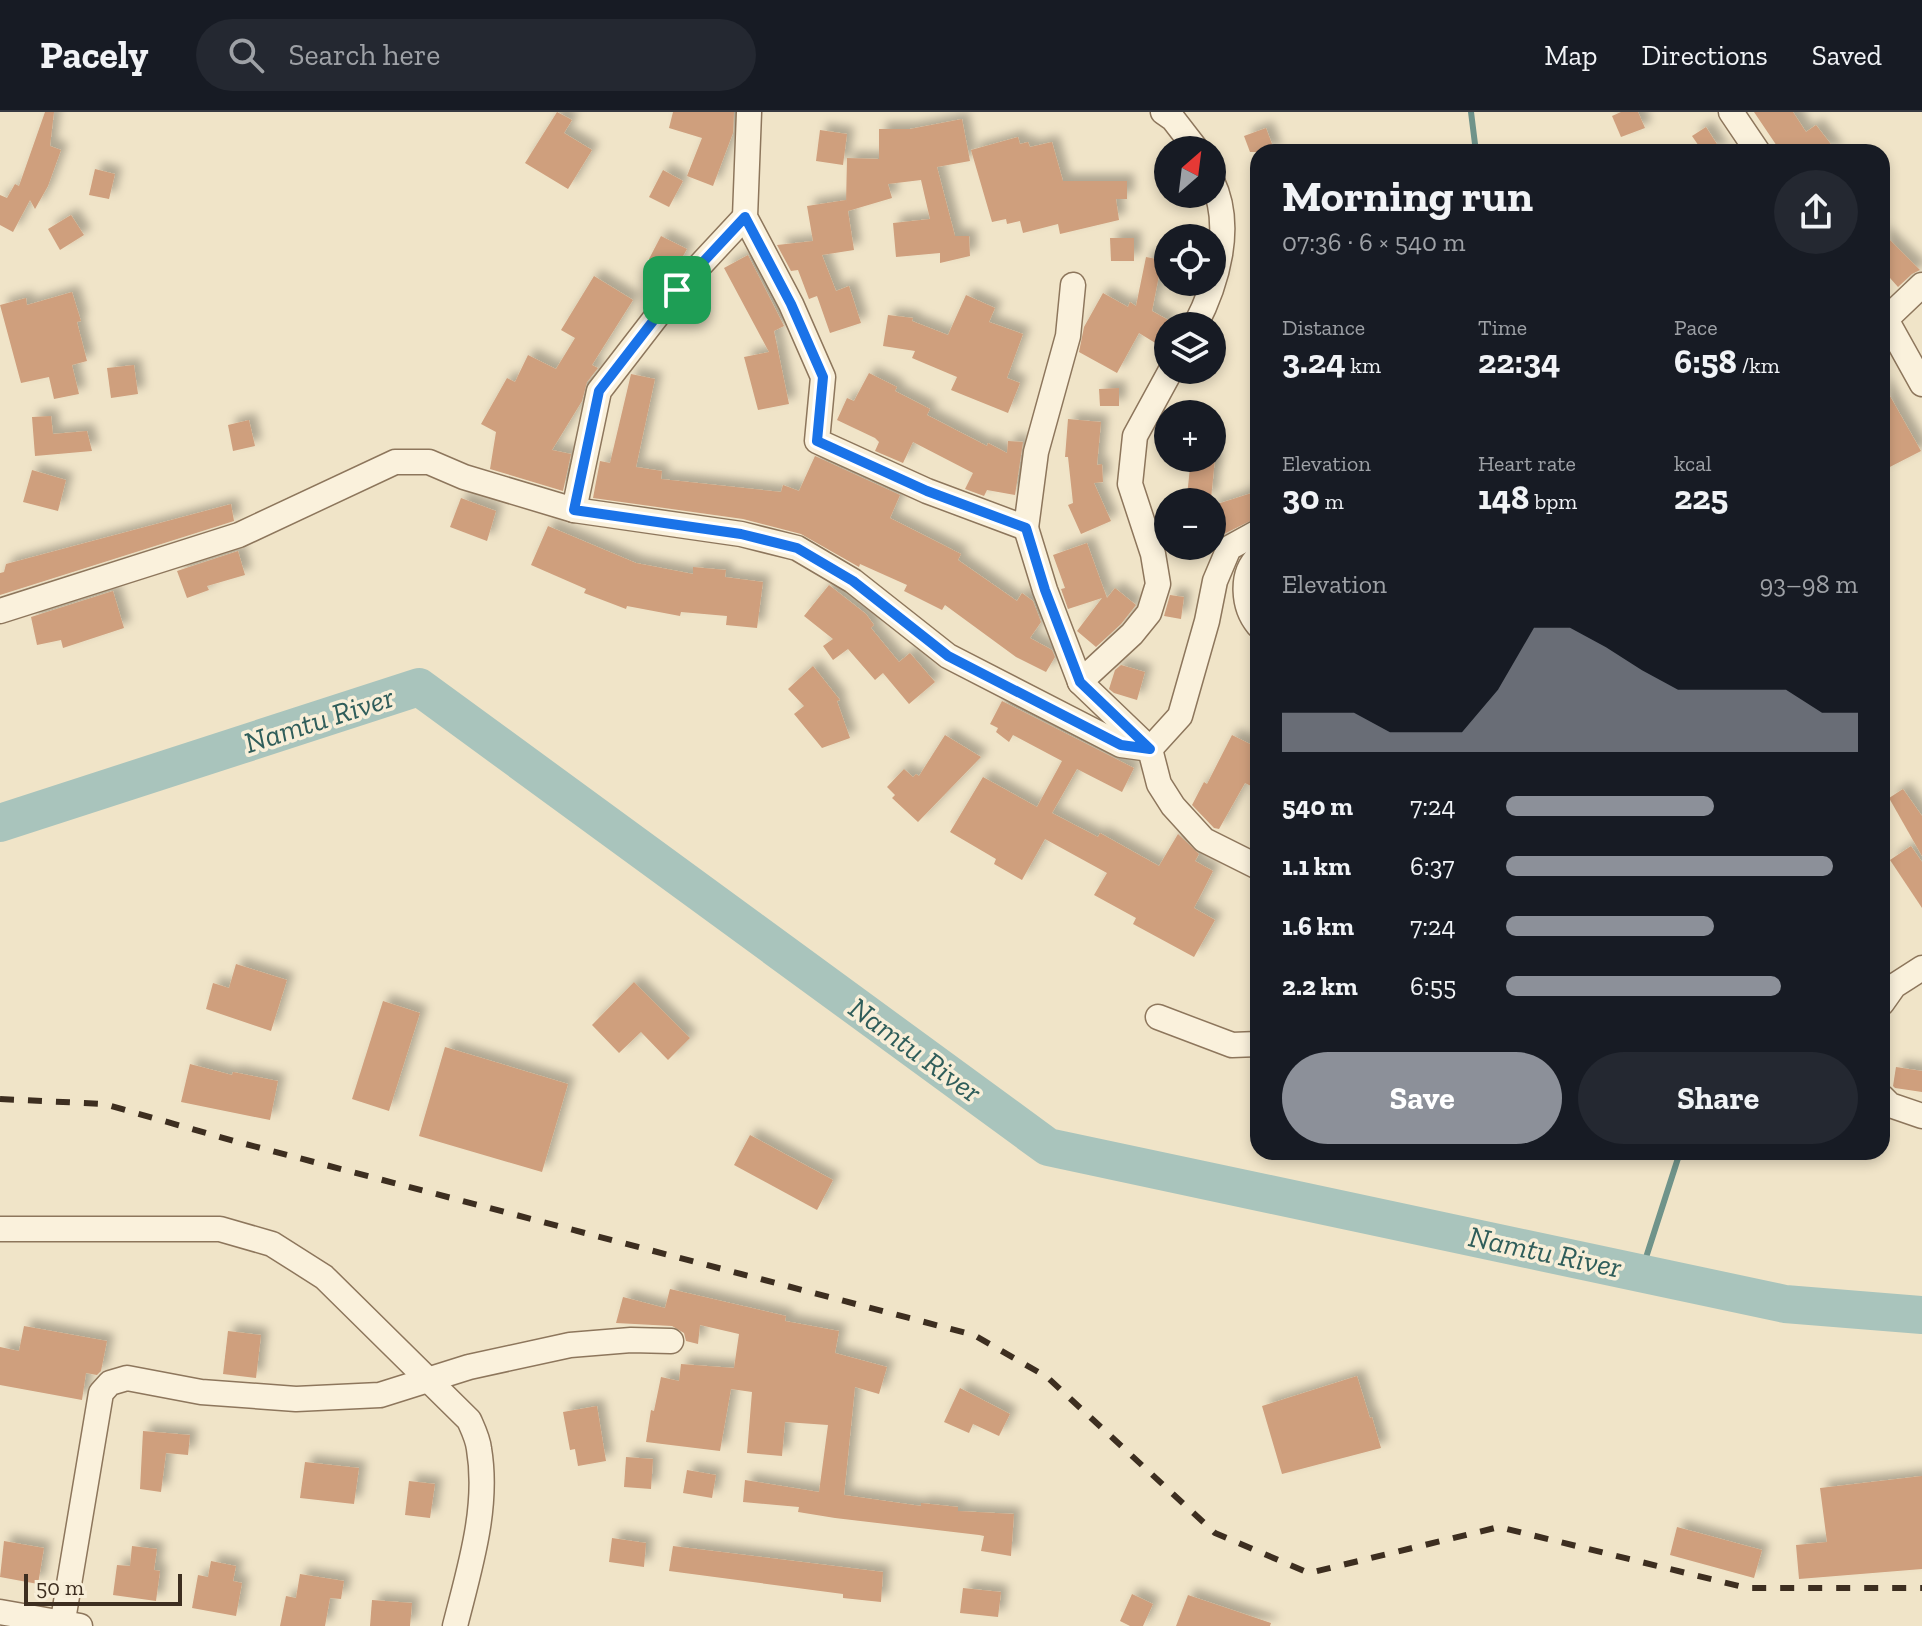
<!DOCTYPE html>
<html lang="en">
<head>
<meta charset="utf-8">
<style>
  body { margin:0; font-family:"Zilla Slab",serif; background:#242831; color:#f1f3f6; height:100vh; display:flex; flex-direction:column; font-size:30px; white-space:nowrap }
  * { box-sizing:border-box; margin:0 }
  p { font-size:26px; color:#9ea1a6 }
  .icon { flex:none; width:44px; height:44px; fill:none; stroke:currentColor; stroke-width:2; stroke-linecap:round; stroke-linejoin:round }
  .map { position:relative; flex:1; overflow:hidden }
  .drawer { position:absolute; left:1250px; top:32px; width:640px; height:1016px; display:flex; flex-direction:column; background:#171b24; border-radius:24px; box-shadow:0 4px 12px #0003 }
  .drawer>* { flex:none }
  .needle { width:52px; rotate:28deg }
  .buttons { position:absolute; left:1154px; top:24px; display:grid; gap:16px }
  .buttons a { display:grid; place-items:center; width:72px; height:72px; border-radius:50%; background:#171b24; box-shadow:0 4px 12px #0003; font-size:40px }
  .scale { position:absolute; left:24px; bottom:20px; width:158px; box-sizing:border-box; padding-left:8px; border:4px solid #3d2e20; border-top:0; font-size:22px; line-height:28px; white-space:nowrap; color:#3d2e20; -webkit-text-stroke:6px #f7eed8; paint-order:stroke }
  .pin { position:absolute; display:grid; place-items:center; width:68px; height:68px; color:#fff; margin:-34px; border-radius:16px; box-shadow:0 4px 12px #0006 }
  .round { display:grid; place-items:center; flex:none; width:84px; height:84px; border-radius:42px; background:#242831 }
  .head { display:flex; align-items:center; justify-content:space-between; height:136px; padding:0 32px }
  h1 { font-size:44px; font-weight:700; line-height:60px }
  .stats { display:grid; grid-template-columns:repeat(3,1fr); gap:12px; height:136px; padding:8px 32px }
  .stats div { display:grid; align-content:center }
  .stats b { font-size:34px; font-weight:700 }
  .stats small { font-size:22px; font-weight:400 }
  .stats p { font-size:22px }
  .chart { height:224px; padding:16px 32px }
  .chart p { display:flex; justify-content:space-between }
  .chart svg { width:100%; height:144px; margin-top:8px; fill:#8c9099; opacity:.7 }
  .button { display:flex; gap:16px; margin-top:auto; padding:16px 32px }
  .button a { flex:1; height:92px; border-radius:48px; background:#8c9099; color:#fff; font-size:32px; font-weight:700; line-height:92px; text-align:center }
  .button a+a { background:#242831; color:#f1f3f6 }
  ul { padding:0 32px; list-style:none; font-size:26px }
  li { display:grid; grid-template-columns:128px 96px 1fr; align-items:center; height:60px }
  li i { height:20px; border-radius:10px; background:#8c9099 }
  header { display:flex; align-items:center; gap:48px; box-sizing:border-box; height:112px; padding:0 40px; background:#171b24; border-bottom:2px solid #363941 }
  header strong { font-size:38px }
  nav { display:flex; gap:44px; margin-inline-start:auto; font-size:28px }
  .search { width:560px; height:72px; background:#242831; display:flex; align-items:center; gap:20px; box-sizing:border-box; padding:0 28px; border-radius:44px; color:#9ea1a6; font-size:30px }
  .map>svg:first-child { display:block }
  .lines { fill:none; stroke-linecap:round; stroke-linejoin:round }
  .stream { stroke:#6f938a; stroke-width:6 }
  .river { stroke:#a9c4bc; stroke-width:38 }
  .building { fill:#cf9f7d; filter:url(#shadow) }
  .minor-casing { stroke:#8d765c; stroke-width:27 }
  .minor { stroke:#faf1dc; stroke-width:24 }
  .rail { stroke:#3d2e20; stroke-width:6; stroke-dasharray:14 14; stroke-linecap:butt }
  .route-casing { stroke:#fff; stroke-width:16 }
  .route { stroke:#1a73e8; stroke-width:10 }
  .labels { text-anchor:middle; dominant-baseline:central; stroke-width:7; stroke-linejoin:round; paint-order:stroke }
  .water-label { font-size:30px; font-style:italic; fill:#2f5d5a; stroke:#f7eed8 }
</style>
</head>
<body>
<header>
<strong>Pacely</strong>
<div class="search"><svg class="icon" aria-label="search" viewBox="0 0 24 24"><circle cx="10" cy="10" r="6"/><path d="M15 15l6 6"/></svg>Search here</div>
<nav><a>Map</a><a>Directions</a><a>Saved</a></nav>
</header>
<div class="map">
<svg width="1922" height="1514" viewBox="0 0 1922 1514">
  <defs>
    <filter id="shadow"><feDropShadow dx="7" dy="-7" stdDeviation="4" flood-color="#0004"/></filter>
  </defs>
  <rect width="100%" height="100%" fill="#f0e4c8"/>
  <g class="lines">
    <g class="stream">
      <polyline points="1471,0 1476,40"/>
      <polyline points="1641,1161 1680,1040"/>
    </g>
    <polyline class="river" points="0,711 419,575 1048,1035 1785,1192 1922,1203"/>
  </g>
  <g class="building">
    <polygon points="45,0 54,0 50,34 61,38 48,74 35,97 30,88 13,120 0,113 0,83 7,86 15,72 19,74"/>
    <polygon points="557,0 572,8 564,21 592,38 568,77 525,51"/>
    <polygon points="673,0 734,0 733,21 713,74 687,64 702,26 669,16"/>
    <polygon points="1621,0 1638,0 1645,16 1621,25 1612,4"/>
    <polygon points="1754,0 1793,0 1806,20 1816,13 1837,40 1781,40"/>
    <polygon points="962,7 970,49 937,55 955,124 969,124 970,144 940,151 940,141 896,145 893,111 930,107 921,68 888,72 892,86 848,99 854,138 822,143 836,179 849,174 861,211 830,221 817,184 809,187 798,158 791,159 777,133 813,129 807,94 846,88 846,92 847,46 879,47 879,17 910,17"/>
    <polygon points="1706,15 1722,40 1703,40 1692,24"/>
    <polygon points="1266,16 1275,40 1250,40 1244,24"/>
    <polygon points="820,18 847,22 843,53 816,49"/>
    <polygon points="1018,25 1020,32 1028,30 1030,35 1052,30 1063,69 1127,69 1127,87 1116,87 1119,108 1060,122 1058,112 1023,121 1020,109 1007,112 1006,107 992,110 971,38"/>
    <polygon points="95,57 115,62 109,87 89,83"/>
    <polygon points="663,58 683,69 669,95 649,85"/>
    <polygon points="71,103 84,123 60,138 48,117"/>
    <polygon points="1882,120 1920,158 1912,162 1898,175 1882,157"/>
    <polygon points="661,124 687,137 674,160 649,147"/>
    <polygon points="1110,126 1134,126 1134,149 1111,149"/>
    <polygon points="748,143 784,214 774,219 789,292 758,298 744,245 769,240 724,156"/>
    <polygon points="1146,145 1162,148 1152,199 1170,209 1157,232 1139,221 1117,261 1079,240 1084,215 1103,181 1128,195 1130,190 1136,194"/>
    <polygon points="594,164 633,188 592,253 598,256 587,270 582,289 552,338 571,342 563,379 490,357 496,320 481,312 507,266 515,270 528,243 556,257 575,226 561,218"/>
    <polygon points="72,180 81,209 77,210 87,249 72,253 79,282 54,287 49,265 21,271 0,193 26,186 27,193"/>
    <polygon points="966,183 995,196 989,210 1023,222 1007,266 1020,271 1008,301 951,278 957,265 912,246 915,239 883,234 888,203 913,206 912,209 948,223"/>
    <polygon points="134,253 138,282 111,286 107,256"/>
    <polygon points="869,261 897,275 895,279 930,297 927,303 987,334 988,331 1007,341 1008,329 1023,330 1015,383 987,378 984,384 965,377 973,361 913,330 903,351 875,339 879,330 875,326 837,308 847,286 854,289"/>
    <polygon points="631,262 655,267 636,355 662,359 661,367 781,380 783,373 799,379 815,344 900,383 890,406 961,442 958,448 1017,489 1022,481 1033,489 1041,510 1030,526 1052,538 1055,545 1046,560 1016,545 945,493 942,498 904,479 907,473 860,452 859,455 801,422 743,407 593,386 600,349 610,351"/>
    <polygon points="1882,270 1921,339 1882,359"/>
    <polygon points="1119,276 1119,294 1100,294 1099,277"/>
    <polygon points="51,304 53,322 87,319 92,339 35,344 32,305"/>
    <polygon points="1068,307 1101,310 1097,353 1102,352 1103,370 1094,371 1111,409 1081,422 1068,393 1073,391 1068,345 1065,345"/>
    <polygon points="249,308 255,334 233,339 228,313"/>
    <polygon points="1191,346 1215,346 1211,387 1187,384"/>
    <polygon points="32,358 66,368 58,399 23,390"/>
    <polygon points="1258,379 1258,405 1222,423 1212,437 1212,388 1214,393"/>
    <polygon points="461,386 496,399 487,429 450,415"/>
    <polygon points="231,392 234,409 0,483 0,461 4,460 6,452"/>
    <polygon points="548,414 636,451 693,462 693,455 726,458 725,465 763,470 757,516 726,513 727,504 681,500 680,504 627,494 626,497 584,481 586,477 531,453"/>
    <polygon points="1087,431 1107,486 1115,476 1136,493 1121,512 1096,535 1077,519 1102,486 1068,497 1061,477 1065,476 1053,443"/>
    <polygon points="238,439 245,463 207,474 209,478 187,486 177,459"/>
    <polygon points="829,473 866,502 874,513 871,516 899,550 910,541 935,570 909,592 883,561 875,568 848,537 833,548 823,534 833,527 804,504"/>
    <polygon points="113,479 124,516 63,536 61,528 37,533 31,505"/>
    <polygon points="1170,483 1184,485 1181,507 1164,504"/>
    <polygon points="1121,553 1145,560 1137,588 1114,581 1109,577 1115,558"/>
    <polygon points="813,554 840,588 837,589 850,626 822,636 794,602 804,594 788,577"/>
    <polygon points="1002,589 1134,656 1122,680 1077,657 1052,701 1098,725 1100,721 1159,754 1178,722 1199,742 1195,749 1213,759 1194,796 1215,808 1194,845 1133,812 1136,806 1094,783 1107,761 1045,727 1022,768 994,752 996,747 950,720 983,665 1037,695 1062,649 1013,623 1009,630 996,620 998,616 990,612"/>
    <polygon points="945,623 981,645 918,710 892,686 895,683 887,675 904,657 913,665 916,662 919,664"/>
    <polygon points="1232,623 1258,636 1258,659 1251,674 1245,671 1219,717 1214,716 1192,693 1204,670 1207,672"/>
    <polygon points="1903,677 1922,704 1922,744 1889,686"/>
    <polygon points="1911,734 1922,750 1922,796 1890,748"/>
    <polygon points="236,852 287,868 271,919 206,897 213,871 229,876"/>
    <polygon points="634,870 690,926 668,948 641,920 619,941 592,913"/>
    <polygon points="383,889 420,901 389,999 352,987"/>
    <polygon points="445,935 568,972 542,1060 419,1024"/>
    <polygon points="190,952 232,963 233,960 278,969 270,1008 181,990"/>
    <polygon points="1896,955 1922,959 1922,980 1895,976 1893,974"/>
    <polygon points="750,1023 833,1068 817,1098 734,1053"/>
    <polygon points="670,1177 786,1204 785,1209 839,1219 835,1241 887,1255 879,1282 855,1275 844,1383 921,1394 921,1391 958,1395 958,1399 1014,1402 1011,1444 981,1439 984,1424 979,1423 835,1406 798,1400 799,1395 743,1390 745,1368 819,1380 828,1313 785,1310 782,1344 747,1341 752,1280 731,1277 720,1339 646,1330 651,1298 654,1299 661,1265 679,1269 681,1252 734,1256 739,1222 700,1213 698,1232 686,1229 684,1221 672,1214 616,1211 623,1185 665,1196"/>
    <polygon points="24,1214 107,1229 101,1259 97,1263 86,1261 82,1288 0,1273 0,1235 19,1239"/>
    <polygon points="228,1219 261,1223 256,1266 223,1262"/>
    <polygon points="1357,1264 1370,1306 1372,1305 1381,1336 1282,1362 1262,1294"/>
    <polygon points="960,1276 1010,1302 999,1324 973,1312 969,1321 944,1310"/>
    <polygon points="597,1294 606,1349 578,1354 575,1337 570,1338 563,1300"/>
    <polygon points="143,1319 190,1323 188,1343 166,1341 161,1380 140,1377"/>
    <polygon points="626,1345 653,1347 651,1377 624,1375"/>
    <polygon points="305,1350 359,1356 354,1392 300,1386"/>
    <polygon points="687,1358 716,1363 712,1386 683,1381"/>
    <polygon points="1922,1364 1922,1457 1799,1467 1796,1433 1827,1430 1820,1376"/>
    <polygon points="409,1369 435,1372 430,1406 405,1403"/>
    <polygon points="1677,1415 1762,1438 1754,1466 1670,1443"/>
    <polygon points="612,1426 646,1431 644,1455 609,1450"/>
    <polygon points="4,1429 44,1436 38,1472 0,1465"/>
    <polygon points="132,1434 157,1437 154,1458 160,1459 156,1489 113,1483 117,1453 130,1454"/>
    <polygon points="673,1434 883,1460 881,1490 843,1486 843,1482 669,1459"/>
    <polygon points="211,1449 236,1454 233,1469 242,1471 236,1504 192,1496 198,1463 208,1465"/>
    <polygon points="300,1462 344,1469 341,1487 330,1486 325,1514 280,1514 286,1484 296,1486"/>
    <polygon points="963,1476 1001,1480 998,1505 960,1501"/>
    <polygon points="1132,1482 1153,1492 1143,1514 1130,1514 1120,1509"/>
    <polygon points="1188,1483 1271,1511 1270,1514 1176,1514"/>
    <polygon points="372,1488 412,1491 410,1514 370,1514"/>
  </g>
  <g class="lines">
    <g class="minor-casing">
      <g id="minor">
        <polyline points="749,0 745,105 791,192 823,265 817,329 927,379 1026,416 1036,340 1068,224 1073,173"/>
        <polyline points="1163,0 1173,7 1197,38"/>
        <polyline points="1731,0 1758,40"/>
        <polyline points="1882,200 1922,272"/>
        <polyline points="1882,211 1922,173"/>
        <path d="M1195,214C1217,172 1234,114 1212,69"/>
        <polyline points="574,398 599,279 677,178 745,105"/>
        <polyline points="1026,416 1045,478 1080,570 1150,637 1159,672 1173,694 1204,728 1258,755"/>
        <path d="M1258,445C1240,462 1243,495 1258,513"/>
        <polyline points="0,499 239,423 395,350 429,350 464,365 574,398 741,422 797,436 853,469 948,544 1121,633 1150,637 1180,604 1207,509 1215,469 1229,436 1258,420"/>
        <polyline points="1080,570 1132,522 1149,501 1158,472 1153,442 1130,372 1135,324 1171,258"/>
        <polyline points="1882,891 1894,874 1922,856"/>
        <polyline points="1158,905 1232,933 1258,932"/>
        <polyline points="1882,985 1890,993 1922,1004"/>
        <path d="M0,1117H220L272,1132L324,1165L469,1308C473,1317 478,1327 479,1337C489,1396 469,1458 455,1514"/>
        <polyline points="0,1500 80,1514"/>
        <polyline points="62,1514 101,1281 110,1271 127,1266 201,1280 296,1287 380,1283 469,1255 570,1233 631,1228 671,1229"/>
      </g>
    </g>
    <use href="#minor" class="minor"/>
    <polyline class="rail" points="0,987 104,992 234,1029 974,1223 1047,1265 1215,1421 1309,1461 1499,1415 1747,1476 1922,1476"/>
  </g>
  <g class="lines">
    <g class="route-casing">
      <polygon id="route" points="745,105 791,192 823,265 817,329 927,379 1026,416 1045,478 1080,570 1150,637 1121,633 948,544 853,469 797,436 741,422 574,398 599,279 677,178"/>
    </g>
    <use href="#route" class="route"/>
  </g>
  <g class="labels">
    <g class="water-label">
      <text transform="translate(319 608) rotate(-18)">Namtu River</text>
      <text transform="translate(915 938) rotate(36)">Namtu River</text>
      <text transform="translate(1545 1140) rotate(12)">Namtu River</text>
    </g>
  </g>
</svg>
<div class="buttons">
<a><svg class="needle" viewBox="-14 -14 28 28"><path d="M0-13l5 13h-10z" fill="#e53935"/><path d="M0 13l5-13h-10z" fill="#9ea1a6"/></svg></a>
<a><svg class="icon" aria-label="locate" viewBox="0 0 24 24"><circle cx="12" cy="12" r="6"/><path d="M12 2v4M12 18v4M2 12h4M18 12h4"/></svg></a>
<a><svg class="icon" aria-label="layers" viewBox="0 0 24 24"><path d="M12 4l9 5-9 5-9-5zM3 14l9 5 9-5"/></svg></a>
<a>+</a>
<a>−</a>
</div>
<div class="scale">50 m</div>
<div class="pin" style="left:677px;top:178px;background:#1e9e55"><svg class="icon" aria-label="arrive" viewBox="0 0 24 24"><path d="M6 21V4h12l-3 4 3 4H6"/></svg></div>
<section class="drawer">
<div class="head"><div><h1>Morning run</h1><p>07:36 · 6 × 540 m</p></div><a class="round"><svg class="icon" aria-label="share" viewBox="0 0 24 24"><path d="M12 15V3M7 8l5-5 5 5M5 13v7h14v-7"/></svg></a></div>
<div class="stats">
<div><p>Distance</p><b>3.24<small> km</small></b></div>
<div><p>Time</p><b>22:34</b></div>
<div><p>Pace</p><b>6:58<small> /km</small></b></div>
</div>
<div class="stats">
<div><p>Elevation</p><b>30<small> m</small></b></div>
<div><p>Heart rate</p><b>148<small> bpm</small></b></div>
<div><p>kcal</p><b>225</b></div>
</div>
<div class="chart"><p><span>Elevation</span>93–98 m</p>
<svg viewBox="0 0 160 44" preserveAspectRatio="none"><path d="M0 44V32L10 32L20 32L30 38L40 38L50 38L60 25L70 6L80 6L90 12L100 19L110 25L120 25L130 25L140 25L150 32L160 32V44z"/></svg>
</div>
<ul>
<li><b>540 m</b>7:24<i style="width:59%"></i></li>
<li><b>1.1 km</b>6:37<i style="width:93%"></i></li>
<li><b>1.6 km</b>7:24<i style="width:59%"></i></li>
<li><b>2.2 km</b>6:55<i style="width:78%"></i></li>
</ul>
<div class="button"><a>Save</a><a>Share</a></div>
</section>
</div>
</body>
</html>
